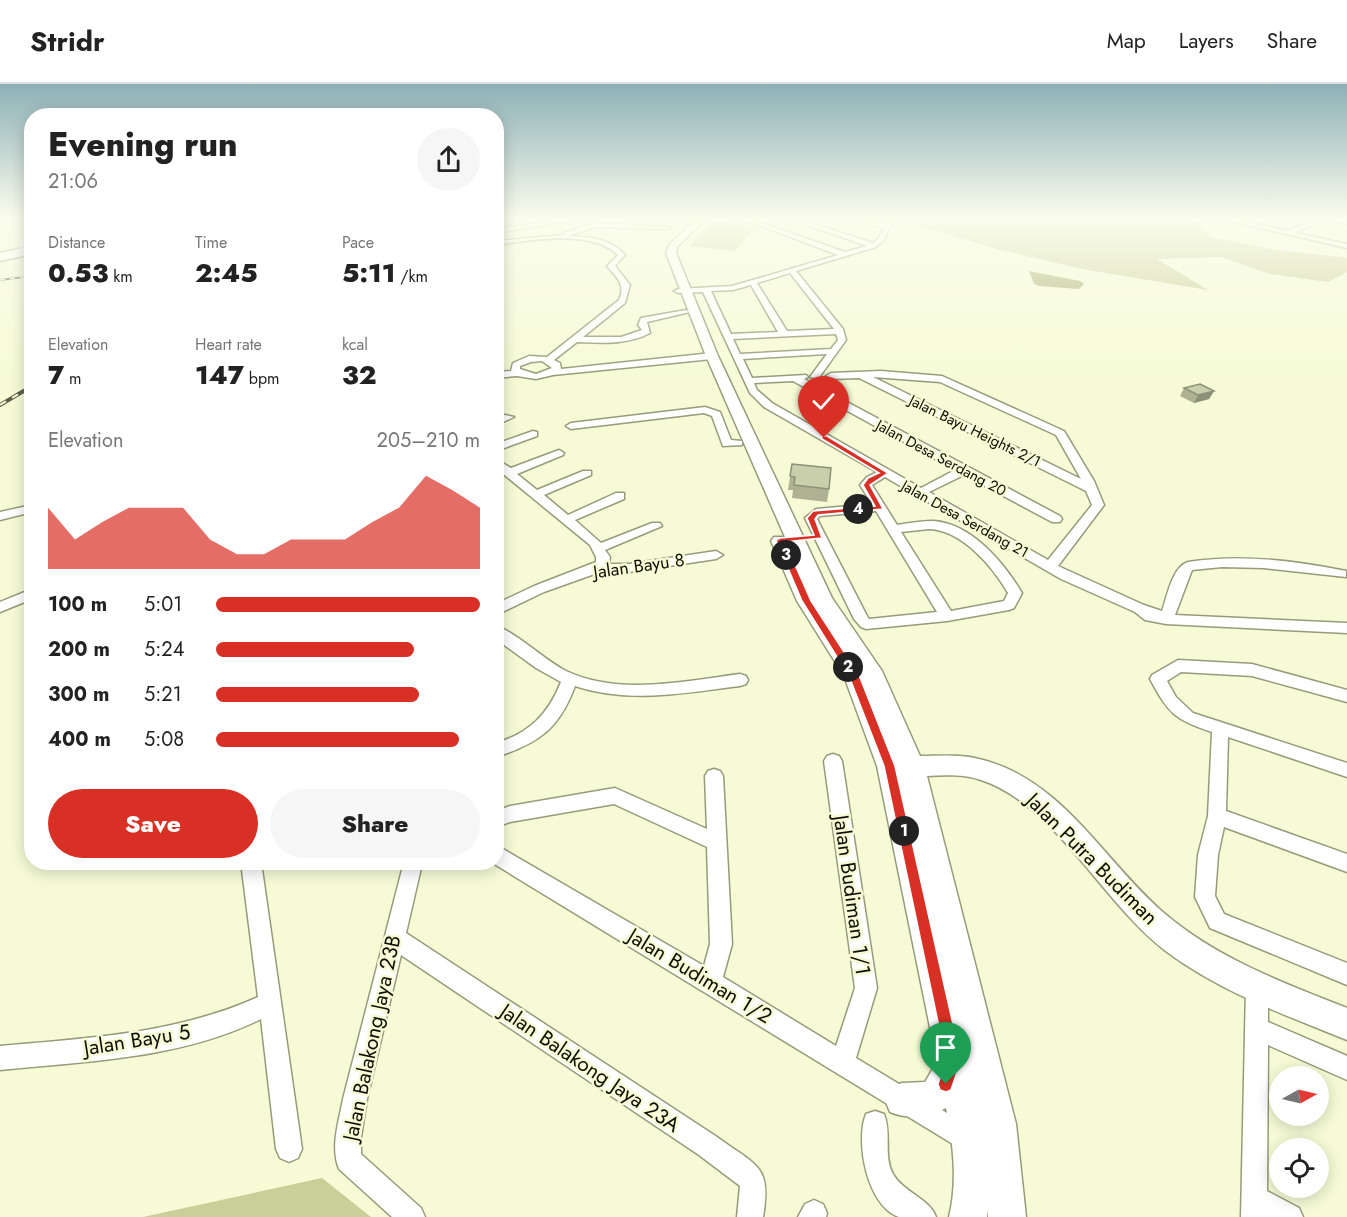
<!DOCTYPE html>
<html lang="en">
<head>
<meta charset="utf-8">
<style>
  body { margin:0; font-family:Jost,sans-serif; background:#f6f6f6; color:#222; height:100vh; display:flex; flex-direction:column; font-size:22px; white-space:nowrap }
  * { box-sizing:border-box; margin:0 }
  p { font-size:20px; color:#767676 }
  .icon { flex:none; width:33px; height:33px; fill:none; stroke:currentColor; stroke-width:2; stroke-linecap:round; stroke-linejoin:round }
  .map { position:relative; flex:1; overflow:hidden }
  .panel { position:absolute; left:24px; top:24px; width:480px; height:762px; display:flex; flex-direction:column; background:#fff; border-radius:24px; box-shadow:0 3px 15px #0003 }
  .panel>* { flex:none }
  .needle { width:39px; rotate:82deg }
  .buttons { position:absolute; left:1269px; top:982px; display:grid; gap:12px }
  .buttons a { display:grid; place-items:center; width:60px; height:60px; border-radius:50%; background:#fff; box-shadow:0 3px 15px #0003; font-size:30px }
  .pin { position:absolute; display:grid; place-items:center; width:51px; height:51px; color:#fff; margin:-62px -26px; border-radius:50% 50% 50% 0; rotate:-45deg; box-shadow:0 0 6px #0007 }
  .pin .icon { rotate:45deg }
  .km { position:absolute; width:30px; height:30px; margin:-15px; border-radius:50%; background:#222; color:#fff; font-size:16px; line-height:30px; text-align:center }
  .round { display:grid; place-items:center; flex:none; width:63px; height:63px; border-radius:32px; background:#f6f6f6 }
  .headline { display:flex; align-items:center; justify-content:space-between; height:102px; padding:0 24px }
  h1 { font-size:33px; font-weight:800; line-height:45px }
  .metrics { display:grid; grid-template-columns:repeat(3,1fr); gap:9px; height:102px; padding:6px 24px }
  .metrics div { display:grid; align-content:center }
  .metrics b { font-size:26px; font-weight:800 }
  .metrics small { font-size:16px; font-weight:400 }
  .metrics p { font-size:16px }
  .chart { height:168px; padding:12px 24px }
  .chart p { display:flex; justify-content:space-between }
  .chart svg { width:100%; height:108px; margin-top:6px; fill:#d93025; opacity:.7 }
  .button { display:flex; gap:12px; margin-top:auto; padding:12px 24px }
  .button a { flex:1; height:69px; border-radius:36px; background:#d93025; color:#fff; font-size:24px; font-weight:800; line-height:69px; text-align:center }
  .button a+a { background:#f6f6f6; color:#222 }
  ul { padding:0 24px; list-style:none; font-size:20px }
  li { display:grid; grid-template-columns:96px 72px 1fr; align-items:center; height:45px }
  li i { height:15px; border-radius:8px; background:#d93025 }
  header { display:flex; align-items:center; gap:36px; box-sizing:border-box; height:84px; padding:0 30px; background:#fff; border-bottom:2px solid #e0e0e0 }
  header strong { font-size:28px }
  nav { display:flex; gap:33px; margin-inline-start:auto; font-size:21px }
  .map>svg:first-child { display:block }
  .green { fill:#c9cf98 }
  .water { fill:#a5ab6b }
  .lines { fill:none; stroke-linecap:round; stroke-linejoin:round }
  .street-casing { stroke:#979b79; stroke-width:3 }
  .secondary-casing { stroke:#979b79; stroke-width:3 }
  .highway-casing { stroke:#979b79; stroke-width:3 }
  .street { fill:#fff; fill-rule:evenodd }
  .secondary { fill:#fff; fill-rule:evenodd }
  .highway { fill:#fff; fill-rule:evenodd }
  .rail-far1-casing { stroke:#5c5e4a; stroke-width:2 }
  .rail-casing { stroke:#5c5e4a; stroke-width:4 }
  .rail-far1 { stroke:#f6fbd6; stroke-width:1.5; stroke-dasharray:5; stroke-linecap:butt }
  .rail { stroke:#f6fbd6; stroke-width:2; stroke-dasharray:7; stroke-linecap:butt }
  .highway-bridge-casing { stroke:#979b79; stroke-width:14; stroke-linecap:butt }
  .highway-bridge { stroke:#fff; stroke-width:13 }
  .wall { fill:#aeb293 }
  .shaded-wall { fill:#8d9178 }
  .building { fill:#cacfab; stroke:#8d9178; stroke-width:1.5 }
  .route { fill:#d93025; stroke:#fff; stroke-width:1.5 }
  .labels { text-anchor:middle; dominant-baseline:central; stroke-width:5; stroke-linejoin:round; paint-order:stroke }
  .far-street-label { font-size:15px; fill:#0f1004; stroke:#f6fbd6 }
  .street-label { font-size:18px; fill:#0f1004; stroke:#f6fbd6 }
  .near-street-label { font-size:21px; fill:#0f1004; stroke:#f6fbd6 }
</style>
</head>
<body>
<header>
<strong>Stridr</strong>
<nav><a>Map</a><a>Layers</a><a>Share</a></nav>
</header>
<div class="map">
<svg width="1347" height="1133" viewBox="0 0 1347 1133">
  <rect width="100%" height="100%" fill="#f6fbd6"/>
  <g class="green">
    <polygon points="906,135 1192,135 1211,153 1269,165 1347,174 1347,188 1328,198 1270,190 1221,173 1157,175 1208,206 1082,185 1001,166 916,141"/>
    <polygon points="713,138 757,142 735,167 689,162"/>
    <polygon points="322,1094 371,1133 143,1133"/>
  </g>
  <polygon class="water" points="1029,187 1080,197 1084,200 1079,205 1039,202 1034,200"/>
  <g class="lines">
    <g class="street-casing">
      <g id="street">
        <polygon points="565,135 579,135 496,149 496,145"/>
        <path d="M742,135H750L845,168L867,162L790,135H799L873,159L878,155L884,143L848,135L886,140L888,135H894L884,156L876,163L796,187L843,245L846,256L818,295L810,293L827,270L743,275L752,294L806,291L808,293L804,295L1060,432L1062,435L1060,438H1052L964,391L929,408L1048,476L1092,421L1086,407L859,294L831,295L826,292L831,289L881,287L942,292L1064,347L1094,397L1104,421L1058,482L1144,521L1162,527C1167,513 1172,483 1188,478C1239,470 1291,476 1341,486L1346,487V493L1264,484L1222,483L1192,486L1175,531L1347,539V549L1166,540L1145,536L1135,528L1061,495L885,393L872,401L897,441C909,439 922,437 934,437C972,440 1004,479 1022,509L1014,524L1009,526L947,537L866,545L861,543L854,535L805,434L816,425L872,420L860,401L867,393L877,388L764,323L750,309L703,208L678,209L674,207L678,205L732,202L838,171ZM790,189L834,245L787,247L757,199ZM751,201L778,248L731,250L711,207L733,206ZM836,250L838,256L831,265L740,270L733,255ZM873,293L940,298L1056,351L1081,395ZM793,297L955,386L921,404L772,319L757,306L754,299ZM876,427L937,528L869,535L867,532L817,435L820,432ZM929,445C962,446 993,483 1008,509L1004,517L951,527L901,448Z"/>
        <polygon points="1221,135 1232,135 1288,147 1317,135 1325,135 1295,149 1347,160 1347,164"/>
        <polygon points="1330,135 1347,136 1347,140 1331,136"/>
        <path d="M596,139L671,143L668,145L596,143L567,152C589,153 610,154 625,171L615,182L630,201L625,219L583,253H621L642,246L638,241L641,234L686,226L690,228L647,238L650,249C627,261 602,259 577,258L554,276L560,279L561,285L712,269L716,272L712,275L553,291L536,295L517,292L496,294V288L511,287L513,279L529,272L547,273L619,216C626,200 617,194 607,182L618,171C591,145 531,156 496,161V157L564,151V149ZM542,277L552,284L536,290L520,285V282L531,278Z"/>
        <polygon points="705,323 720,328 731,356 742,357 742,361 723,362 712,332 704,329 571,345 566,342 571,339"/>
        <polygon points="505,331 514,333 496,341 496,334"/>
        <polygon points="533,347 537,348 537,352 496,367 496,360"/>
        <polygon points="559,366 564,369 563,371 517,390 537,406 583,387 591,387 591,391 544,411 568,431 616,409 624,409 624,415 575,436 601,459 652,439 660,439 662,442 605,466 610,473 609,480 629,480 716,467 723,471 716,475 629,488 600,488 544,508 496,531 496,520 534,502 596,478 596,473 590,461 496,384 496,375 511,384"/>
        <polygon points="32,421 32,428 0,436 0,428"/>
        <polygon points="32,505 32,515 0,528 0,518"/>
        <path d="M496,542C514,547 546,577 566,587C619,612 685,597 740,590L746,592L748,596L746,600L740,602C685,609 629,620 575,602C559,645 539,659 496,673V659C530,649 548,630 561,598L536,584L496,555Z"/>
        <path d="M1178,576L1252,580L1347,606V618L1252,592L1181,588L1167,597L1176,613L1193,629L1347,679V693L1228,653L1226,727L1347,770V788L1224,743L1218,771L1215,812L1224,830L1347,879V901L1210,844L1195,813L1198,771L1208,732L1212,648C1174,635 1169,630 1150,595L1152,591Z"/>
        <polygon points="833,670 839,672 842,677 877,904 856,974 975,1046 979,1055 975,1064 966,1068 491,778 496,778 496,762 503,765 704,882 710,860 707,763 614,720 510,738 496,743 496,727 510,722 615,704 707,745 705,692 708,687 714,685 720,687 723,692 732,860 723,893 836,962 855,904 824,677 827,672"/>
        <path d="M241,778H261L302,1065L298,1074L289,1078L280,1074L276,1065L261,935C180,975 88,977 0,986V962C88,954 176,950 258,913Z"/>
        <path d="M404,778H418L421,784L406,849L717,1053C756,1082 772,1080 763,1133H737L740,1102L699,1071L401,871L367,1015L361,1053V1070L421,1124L425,1133H392L339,1085C330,1063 339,1037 343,1015Z"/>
        <polygon points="1257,892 1265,895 1268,903 1268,938 1347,972 1347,996 1268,961 1267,1107 1299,1124 1303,1133 1241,1133 1246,903 1249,895"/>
        <path d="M875,1027L884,1030C892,1049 883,1072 893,1090C904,1109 929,1114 936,1133C926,1133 909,1133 899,1133C867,1122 855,1057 866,1030Z"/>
        <polygon points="814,1116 823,1120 827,1129 826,1133 798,1133 805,1120"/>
      </g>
    </g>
    <g class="secondary-casing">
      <path id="secondary" d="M696,135H705L677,163L676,169L718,272L832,514L882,587L920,672C939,672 960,670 979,675C1062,694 1104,778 1165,830C1218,875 1284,899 1347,924V956C1285,931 1221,908 1167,868C1104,821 1055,720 981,696C964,690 944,691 927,692L1016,1040L1026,1133H988V1126L987,1133H949C958,1097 953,1059 946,1024C927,1033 909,1036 890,1028L885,1016L890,1004L902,999L925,998L937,978L877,682L844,592L797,517L771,457L774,453H785L706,272L666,169L670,160Z"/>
    </g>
    <g class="highway-casing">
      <g id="highway">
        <polygon points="0,135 9,135 0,139"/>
        <polygon points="32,162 32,170 0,177 0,169"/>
      </g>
    </g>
    <use href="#street" class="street"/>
    <use href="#secondary" class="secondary"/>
    <use href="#highway" class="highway"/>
    <g class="rail-far1-casing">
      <g id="rail-far1">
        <polyline points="496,139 524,135"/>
        <polyline points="0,196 32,192"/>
      </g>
    </g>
    <g class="rail-casing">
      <polyline id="rail" points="0,321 32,302"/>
    </g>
    <use href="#rail-far1" class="rail-far1"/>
    <use href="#rail" class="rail"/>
    <g class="highway-bridge-casing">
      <polyline id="highway-bridge" points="26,161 32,162"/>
    </g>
    <use href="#highway-bridge" class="highway-bridge"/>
  </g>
  <g class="wall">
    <polygon points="1184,304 1214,307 1209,315 1194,319 1180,312"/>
    <polygon points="792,380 829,405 827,418 792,414 793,406 788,406"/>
  </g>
  <polygon class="shaded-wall" points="1214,307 1209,315 1194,319 1198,311"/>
  <g class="building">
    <polygon points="1200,300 1214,307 1198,311 1184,304"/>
    <polygon points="792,380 831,384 829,405 794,401 795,393 790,392"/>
  </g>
  <linearGradient id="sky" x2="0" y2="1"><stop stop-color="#8db0b6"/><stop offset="0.46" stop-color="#fbfded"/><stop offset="1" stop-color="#fbfded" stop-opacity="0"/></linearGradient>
  <rect width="1347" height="293" fill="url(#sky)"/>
  <polygon class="route" points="822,352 827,352 888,389 870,401 883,425 818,431 815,435 822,454 785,458 811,517 859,591 895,682 961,976 951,1006 946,1008 940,1006 938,1000 946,976 884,682 849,592 802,517 776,456 780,454 814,451 807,434 813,427 875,422 863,401 868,394 879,389 822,355"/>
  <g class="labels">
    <g class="far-street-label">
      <text transform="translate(975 347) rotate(26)">Jalan Bayu Heights 2/1</text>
      <text transform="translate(941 374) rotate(28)">Jalan Desa Serdang 20</text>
      <text transform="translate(965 435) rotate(29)">Jalan Desa Serdang 21</text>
    </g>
    <g class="street-label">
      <text transform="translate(639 482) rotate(-8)">Jalan Bayu 8</text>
    </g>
    <g class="near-street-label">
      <text transform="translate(1092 775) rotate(45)">Jalan Putra Budiman</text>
      <text transform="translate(852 811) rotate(82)">Jalan Budiman 1/1</text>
      <text transform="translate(700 892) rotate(31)">Jalan Budiman 1/2</text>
      <text transform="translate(372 954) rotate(-78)">Jalan Balakong Jaya 23B</text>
      <text transform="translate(137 956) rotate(-9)">Jalan Bayu 5</text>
      <text transform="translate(590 984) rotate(34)">Jalan Balakong Jaya 23A</text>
    </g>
  </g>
</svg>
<div class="buttons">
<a><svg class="needle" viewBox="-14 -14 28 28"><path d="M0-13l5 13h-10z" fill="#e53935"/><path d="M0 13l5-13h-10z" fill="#767676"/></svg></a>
<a><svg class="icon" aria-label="locate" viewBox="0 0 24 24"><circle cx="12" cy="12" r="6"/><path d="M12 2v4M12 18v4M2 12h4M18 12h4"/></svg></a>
</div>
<div class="pin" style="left:946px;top:1000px;background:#1e9e55"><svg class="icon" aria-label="arrive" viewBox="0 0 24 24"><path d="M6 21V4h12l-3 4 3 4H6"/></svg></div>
<div class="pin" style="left:824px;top:354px;background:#d93025"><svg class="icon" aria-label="check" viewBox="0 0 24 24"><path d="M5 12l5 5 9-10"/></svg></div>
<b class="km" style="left:904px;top:747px">1</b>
<b class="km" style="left:848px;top:583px">2</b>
<b class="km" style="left:786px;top:471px">3</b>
<b class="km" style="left:858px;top:425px">4</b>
<section class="panel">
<div class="headline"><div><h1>Evening run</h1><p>21:06</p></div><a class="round"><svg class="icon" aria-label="share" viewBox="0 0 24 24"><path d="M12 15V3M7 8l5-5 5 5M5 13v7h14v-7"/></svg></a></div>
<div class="metrics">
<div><p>Distance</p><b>0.53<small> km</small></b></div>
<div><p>Time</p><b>2:45</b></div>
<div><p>Pace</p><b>5:11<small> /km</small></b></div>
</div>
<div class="metrics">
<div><p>Elevation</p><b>7<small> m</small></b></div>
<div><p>Heart rate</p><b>147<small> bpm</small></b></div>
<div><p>kcal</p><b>32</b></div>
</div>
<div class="chart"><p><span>Elevation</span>205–210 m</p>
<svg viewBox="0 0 160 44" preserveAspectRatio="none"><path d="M0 44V19L10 32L20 25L30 19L40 19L50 19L60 32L70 38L80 38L90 32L100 32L110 32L120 25L130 19L140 6L150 12L160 19V44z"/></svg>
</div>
<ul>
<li><b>100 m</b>5:01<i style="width:100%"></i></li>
<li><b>200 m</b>5:24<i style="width:75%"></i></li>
<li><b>300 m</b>5:21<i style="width:77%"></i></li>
<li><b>400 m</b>5:08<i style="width:92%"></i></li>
</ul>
<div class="button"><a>Save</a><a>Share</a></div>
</section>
</div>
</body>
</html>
